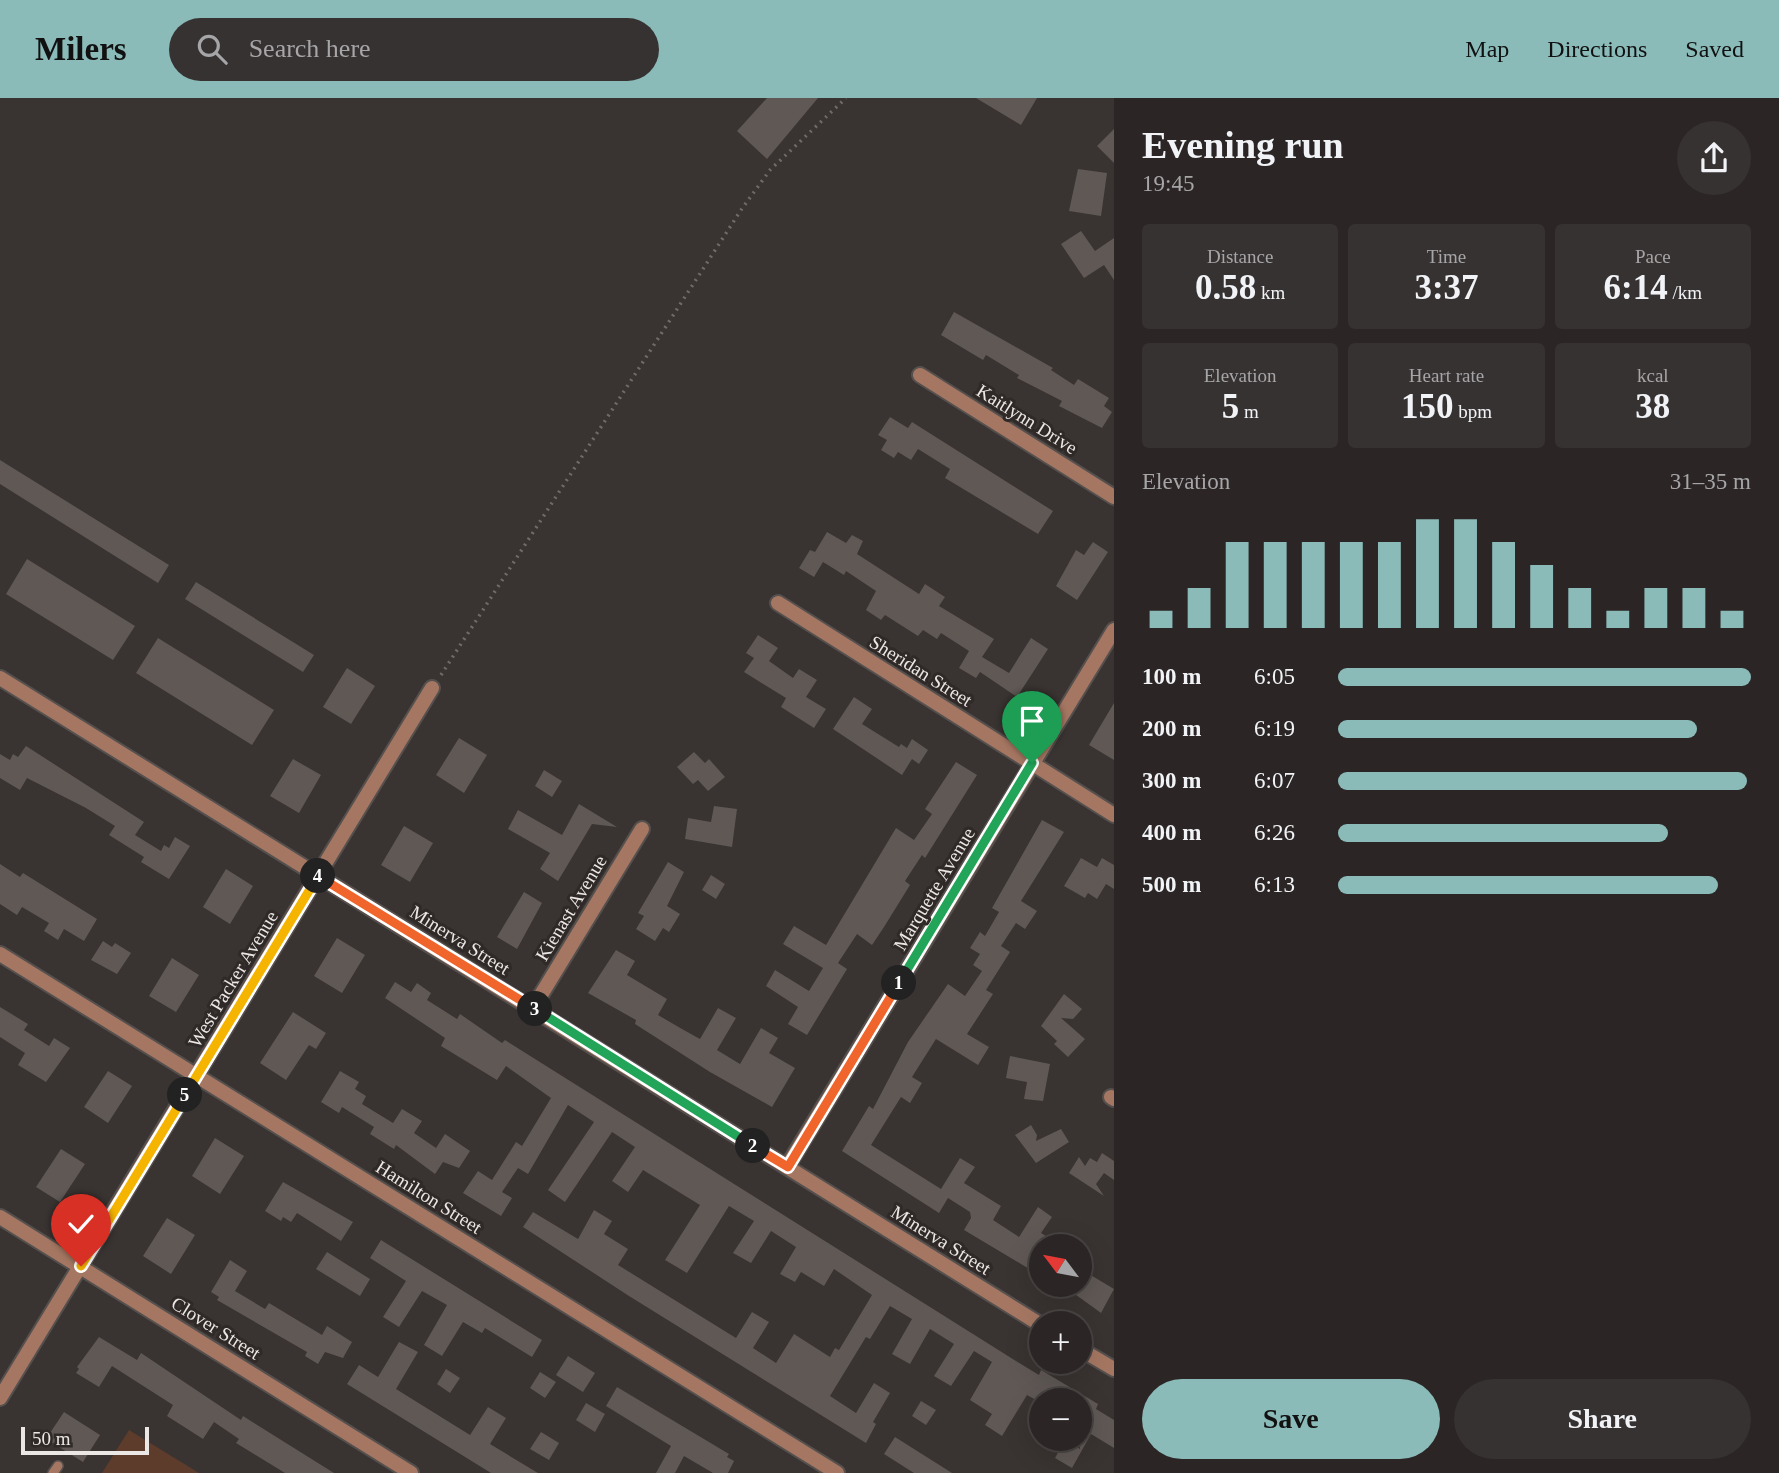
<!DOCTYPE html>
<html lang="en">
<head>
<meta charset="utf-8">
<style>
  body { margin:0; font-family:Georgia,serif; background:#373232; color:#f1f3f6; height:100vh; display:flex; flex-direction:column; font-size:26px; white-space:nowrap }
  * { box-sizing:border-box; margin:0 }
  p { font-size:23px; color:#a6a5a7 }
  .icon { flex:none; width:38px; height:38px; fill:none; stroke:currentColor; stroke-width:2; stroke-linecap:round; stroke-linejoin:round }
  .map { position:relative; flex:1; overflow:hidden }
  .panel { display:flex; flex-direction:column; background:#2b2625; width:665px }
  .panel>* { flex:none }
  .needle { width:46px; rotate:302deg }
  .fabs { position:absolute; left:1029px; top:1136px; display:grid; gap:14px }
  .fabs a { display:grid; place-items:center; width:63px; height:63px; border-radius:50%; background:#2b2625; box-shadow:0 7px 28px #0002,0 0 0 2px #474342; font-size:35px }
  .scale { position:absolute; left:21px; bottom:18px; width:128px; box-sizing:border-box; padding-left:7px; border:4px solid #ebe7e5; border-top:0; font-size:19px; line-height:24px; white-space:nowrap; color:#ebe7e5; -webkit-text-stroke:5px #2f2927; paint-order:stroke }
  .pin { position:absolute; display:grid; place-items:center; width:60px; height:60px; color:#fff; margin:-72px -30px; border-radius:50% 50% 50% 0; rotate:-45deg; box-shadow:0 0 7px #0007 }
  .pin .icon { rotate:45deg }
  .km { position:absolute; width:35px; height:35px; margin:-18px; border-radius:50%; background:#222; color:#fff; font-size:19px; line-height:35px; text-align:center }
  .round { display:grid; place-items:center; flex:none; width:74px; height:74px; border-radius:37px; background:#373232 }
  .headline { display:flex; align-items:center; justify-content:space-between; height:119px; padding:0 28px }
  h1 { font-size:38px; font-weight:700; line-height:52px }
  .metrics { display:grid; grid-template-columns:repeat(3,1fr); gap:10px; height:119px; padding:7px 28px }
  .metrics div { display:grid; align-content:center; border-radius:7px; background:#373232; text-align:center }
  .metrics b { font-size:35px; font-weight:700 }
  .metrics small { font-size:19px; font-weight:400 }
  .metrics p { font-size:19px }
  .chart { height:196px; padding:14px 28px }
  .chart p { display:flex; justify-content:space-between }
  .chart svg { width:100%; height:126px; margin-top:7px; stroke:#8bbbb9; stroke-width:6 }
  .primary-button { display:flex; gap:14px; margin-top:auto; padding:14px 28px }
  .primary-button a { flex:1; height:80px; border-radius:42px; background:#8bbbb9; color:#111; font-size:28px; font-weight:700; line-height:80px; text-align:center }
  .primary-button a+a { background:#373232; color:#f1f3f6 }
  ul { padding:0 28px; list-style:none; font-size:23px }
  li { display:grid; grid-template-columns:112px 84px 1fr; align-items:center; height:52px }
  li i { height:18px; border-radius:9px; background:#8bbbb9 }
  header { display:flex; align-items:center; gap:42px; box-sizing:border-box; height:98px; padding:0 35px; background:#8bbbb9; color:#111 }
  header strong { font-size:33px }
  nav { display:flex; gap:38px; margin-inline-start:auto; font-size:24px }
  .search { width:490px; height:63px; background:#373232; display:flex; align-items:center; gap:18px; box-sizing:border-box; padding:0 24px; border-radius:38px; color:#a6a5a7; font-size:26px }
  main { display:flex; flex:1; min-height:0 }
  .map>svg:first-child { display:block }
  .green { fill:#5e3c2c }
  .building { fill:#5f5855 }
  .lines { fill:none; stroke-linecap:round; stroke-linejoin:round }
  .service-casing { stroke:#55504e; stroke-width:12 }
  .minor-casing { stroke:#55504e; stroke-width:18 }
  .path { stroke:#706b69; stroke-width:3.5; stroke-dasharray:2 5; stroke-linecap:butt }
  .service { stroke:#a57762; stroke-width:9 }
  .minor { stroke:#a57762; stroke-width:14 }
  .split-1-casing { stroke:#fff; stroke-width:14 }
  .split-2-casing { stroke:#fff; stroke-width:14 }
  .split-3-casing { stroke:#fff; stroke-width:14 }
  .split-4-casing { stroke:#fff; stroke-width:14 }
  .split-5-casing { stroke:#fff; stroke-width:14 }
  .split-6-casing { stroke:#fff; stroke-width:14 }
  .split-1 { stroke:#22a559; stroke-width:9 }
  .split-2 { stroke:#f0652b; stroke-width:9 }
  .split-3 { stroke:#22a559; stroke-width:9 }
  .split-4 { stroke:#f0652b; stroke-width:9 }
  .split-5 { stroke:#f5b400; stroke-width:9 }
  .split-6 { stroke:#f5b400; stroke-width:9 }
  .labels { text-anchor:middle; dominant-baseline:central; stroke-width:6; stroke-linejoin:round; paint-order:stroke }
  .street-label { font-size:19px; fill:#ebe7e5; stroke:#2f2927 }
</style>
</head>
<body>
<header>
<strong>Milers</strong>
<div class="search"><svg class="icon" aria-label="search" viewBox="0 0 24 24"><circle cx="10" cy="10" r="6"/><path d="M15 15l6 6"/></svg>Search here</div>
<nav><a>Map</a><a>Directions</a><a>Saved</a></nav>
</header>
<main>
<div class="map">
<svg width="1114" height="1375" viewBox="0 0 1114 1375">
  <rect width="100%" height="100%" fill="#393331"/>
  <polygon class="green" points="129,1332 199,1375 102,1375"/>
  <g class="building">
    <polygon points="767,0 818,0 767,61 737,33"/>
    <polygon points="976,0 1037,0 1021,27"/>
    <polygon points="1114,31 1114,65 1097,48"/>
    <polygon points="1078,71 1107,75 1101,118 1069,113"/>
    <polygon points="1081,133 1095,153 1114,140 1114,182 1104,167 1084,180 1061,146"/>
    <polygon points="954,214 1053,270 1051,272 1074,287 1078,281 1109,300 1104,308 1112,314 1102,330 1059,308 1062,303 1017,280 1019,277 986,257 983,262 941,237"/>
    <polygon points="890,319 908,330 912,324 1053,413 1038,436 945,380 950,371 918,351 911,362 898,354 894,360 881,352 887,342 878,337"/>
    <polygon points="0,362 169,467 158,485 0,386"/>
    <polygon points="827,434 846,445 852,437 863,443 857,456 919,496 925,486 945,499 939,508 994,541 982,559 1009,575 1031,540 1048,551 1017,599 980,574 976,580 959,570 969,553 941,535 937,541 923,532 918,538 885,517 881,522 866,512 876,493 846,473 844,477 823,464 814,479 799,470 810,452 815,454"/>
    <polygon points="1093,444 1108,454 1077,502 1056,488 1076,452 1084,457"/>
    <polygon points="27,461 135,528 113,562 6,496"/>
    <polygon points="196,484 314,557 303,574 185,501"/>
    <polygon points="758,537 778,550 769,563 793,580 799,571 817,582 806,599 826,611 814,630 781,609 786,600 744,574 754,560 746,555"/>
    <polygon points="158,540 274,612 252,647 136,575"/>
    <polygon points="347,570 375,588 351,626 323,609"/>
    <polygon points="854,599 872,611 862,626 899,649 901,646 907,650 912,641 928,652 919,666 912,661 902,677 833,631"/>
    <polygon points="1114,605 1114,662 1089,647"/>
    <polygon points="459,640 487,657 464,695 436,677"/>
    <polygon points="26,648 144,724 135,737 161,753 164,747 169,750 175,739 190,748 169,781 141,764 144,759 109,737 115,728 86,710 27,680 20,692 0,680 0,656 10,662 13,656 18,659"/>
    <polygon points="694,654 705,665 709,661 725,679 708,693 698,682 693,686 677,669"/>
    <polygon points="293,661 321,677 299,715 270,698"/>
    <polygon points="956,664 977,677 925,760 922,757 905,783 910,787 884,829 872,847 857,836 838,865 847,871 807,937 788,926 798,909 766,888 775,872 809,893 823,870 783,846 794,828 826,847 896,730 914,742 932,716 925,711"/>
    <polygon points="544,672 562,683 552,699 535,688"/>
    <polygon points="579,706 617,729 592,726 558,783 540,771 550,755 508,731 518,712 562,737"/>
    <polygon points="714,708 737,711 732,749 685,741 688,720 711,724"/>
    <polygon points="1042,722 1064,734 1021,803 1037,813 1025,831 1016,825 1001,848 1010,854 986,892 993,896 967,936 989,949 978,967 936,941 912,979 922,985 910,1005 901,999 871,1047 941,1091 960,1060 975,1069 964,1085 1001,1108 993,1122 1019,1139 1038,1109 1052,1119 1041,1135 1062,1148 1041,1148 1041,1178 964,1132 971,1120 970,1114 948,1100 939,1115 842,1053 869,1008 873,1011 908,944 948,886 965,898 982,873 973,867 980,856 970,850 980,834 985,838 999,814 992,810"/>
    <polygon points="404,728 433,745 410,784 381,767"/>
    <polygon points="1081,760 1097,769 1102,760 1114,767 1114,791 1106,786 1097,801 1088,795 1085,800 1064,788"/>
    <polygon points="668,764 684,774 667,808 680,816 669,834 663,830 655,843 636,831 644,818 638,815"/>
    <polygon points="0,766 20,779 23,775 97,821 84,843 64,831 58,842 44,833 49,825 22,809 17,817 0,806"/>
    <polygon points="226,771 253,788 230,826 203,809"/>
    <polygon points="711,777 725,786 716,801 702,792"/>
    <polygon points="524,794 542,805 517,851 497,839"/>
    <polygon points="337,840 365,857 342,895 314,878"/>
    <polygon points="103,843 112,849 115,845 131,855 117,876 91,862"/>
    <polygon points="616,852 635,863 627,877 667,901 658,917 682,931 700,941 718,910 736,920 717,952 740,966 761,930 778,940 769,955 795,970 772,1009 710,974 635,926 636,922 588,895"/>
    <polygon points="172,860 199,877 176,914 149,898"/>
    <polygon points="395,884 411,894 417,885 431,895 427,902 457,921 460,916 502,945 505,942 1008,1258 1039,1277 1041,1272 1098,1306 1096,1311 1114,1322 1114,1350 1091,1336 1072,1370 1055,1360 1065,1342 1080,1351 1080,1302 1036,1302 1027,1297 1002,1338 985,1327 992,1316 970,1302 992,1264 974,1253 951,1288 934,1278 954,1246 930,1231 910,1266 892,1256 912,1221 890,1208 870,1241 866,1239 830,1298 856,1315 874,1285 890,1295 873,1324 876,1326 866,1345 629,1198 523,1129 533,1114 578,1141 594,1112 612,1123 604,1136 628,1151 618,1167 736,1240 752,1214 769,1224 753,1250 776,1265 794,1236 830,1259 835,1250 839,1252 872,1197 834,1171 824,1188 801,1174 795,1184 780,1176 796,1149 771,1133 751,1165 733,1155 754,1123 729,1108 687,1175 665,1162 700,1107 643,1072 628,1094 612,1083 635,1049 612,1034 565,1104 548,1092 594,1024 568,1007 528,1076 518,1070 502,1094 512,1100 501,1118 463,1095 478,1073 492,1082 516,1044 522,1048 551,1000 506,968 497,982 441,948 445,940 385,900"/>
    <polygon points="1064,896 1082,911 1073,921 1061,920 1085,941 1068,959 1054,946 1057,943 1041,928"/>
    <polygon points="0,909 28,926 24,932 49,948 54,940 70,950 46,984 18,967 25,955 0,939"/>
    <polygon points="293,914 326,935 316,951 309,947 286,982 260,965"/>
    <polygon points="1010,958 1050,966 1043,1003 1024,1001 1027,984 1006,980"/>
    <polygon points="108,973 132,988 108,1025 84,1009"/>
    <polygon points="340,973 359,984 355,991 366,998 362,1006 393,1025 402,1011 422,1023 414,1035 436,1050 445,1036 470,1053 459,1070 443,1064 435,1076 396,1047 394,1051 370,1036 374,1029 342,1009 339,1015 321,1004"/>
    <polygon points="1031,1027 1037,1037 1036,1043 1061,1031 1069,1044 1036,1065 1015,1037"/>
    <polygon points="215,1040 244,1058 220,1096 192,1078"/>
    <polygon points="61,1051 85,1066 60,1104 36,1089"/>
    <polygon points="1102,1055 1114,1063 1114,1082 1104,1075 1096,1086 1104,1098 1069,1075 1079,1059 1085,1068 1090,1060 1097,1064"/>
    <polygon points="283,1084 353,1124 341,1143 297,1115 291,1124 283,1119 281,1123 265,1113"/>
    <polygon points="167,1120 195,1137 171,1176 143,1158"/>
    <polygon points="381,1142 542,1242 532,1259 485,1230 482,1235 463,1224 442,1258 424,1247 447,1207 422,1193 399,1229 383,1219 406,1183 370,1160"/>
    <polygon points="327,1154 370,1181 360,1198 316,1171"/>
    <polygon points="230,1162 247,1173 235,1193 265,1211 269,1205 322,1237 327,1228 352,1244 343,1260 325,1254 318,1266 305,1258 307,1254 217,1202 219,1199 211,1194"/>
    <polygon points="1084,1173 1114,1191 1101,1215 1072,1194 1080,1186"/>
    <polygon points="99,1239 137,1262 141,1255 241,1322 243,1318 334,1375 285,1375 236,1345 239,1341 214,1324 203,1341 167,1318 173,1307 112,1268 99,1289 76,1275 79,1271 77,1269"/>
    <polygon points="399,1244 418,1254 396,1291 470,1337 488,1309 506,1320 490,1346 538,1375 491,1375 347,1286 359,1267 378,1279"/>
    <polygon points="568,1258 595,1275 583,1294 556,1277"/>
    <polygon points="446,1271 460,1280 450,1295 437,1286"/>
    <polygon points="540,1274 556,1284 545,1300 530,1290"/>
    <polygon points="617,1289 729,1356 727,1359 734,1363 728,1375 713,1375 684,1358 675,1375 656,1375 671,1348 606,1308"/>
    <polygon points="921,1303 936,1312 926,1327 912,1318"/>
    <polygon points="586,1305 605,1316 595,1334 576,1322"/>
    <polygon points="64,1314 100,1337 83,1364 46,1341"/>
    <polygon points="541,1334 559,1345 549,1362 530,1351"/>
    <polygon points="895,1339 952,1375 914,1375 884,1356"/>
  </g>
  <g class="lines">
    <g class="service-casing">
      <polyline id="service" points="53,1375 58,1368"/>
    </g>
    <g class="minor-casing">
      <g id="minor">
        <polyline points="920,277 1114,399"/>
        <polyline points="778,505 1114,717"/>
        <polyline points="0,580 1041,1227"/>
        <polyline points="0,856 837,1375"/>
        <polyline points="533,910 642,731"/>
        <polyline points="1111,999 1114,1001"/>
        <polyline points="787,1069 1114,532"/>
        <polyline points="0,1119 411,1375"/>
        <polyline points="1080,1251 1114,1271"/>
        <polyline points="0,1300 432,590"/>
      </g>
    </g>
    <polyline class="path" points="441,577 741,112 770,72 846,0"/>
    <use href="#service" class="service"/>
    <use href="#minor" class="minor"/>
  </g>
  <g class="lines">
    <g class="split-1-casing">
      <polyline id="split-1" points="899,885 1032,665"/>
    </g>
    <g class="split-2-casing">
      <polyline id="split-2" points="753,1048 788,1069 899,885"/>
    </g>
    <g class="split-3-casing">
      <polyline id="split-3" points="535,911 753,1048"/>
    </g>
    <g class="split-4-casing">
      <polyline id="split-4" points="318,778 535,911"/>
    </g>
    <g class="split-5-casing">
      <polyline id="split-5" points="185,997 318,778"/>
    </g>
    <g class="split-6-casing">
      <polyline id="split-6" points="81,1168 185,997"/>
    </g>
    <use href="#split-1" class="split-1"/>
    <use href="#split-2" class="split-2"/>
    <use href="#split-3" class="split-3"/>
    <use href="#split-4" class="split-4"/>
    <use href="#split-5" class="split-5"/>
    <use href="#split-6" class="split-6"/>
  </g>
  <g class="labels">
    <g class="street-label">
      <text transform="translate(1027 321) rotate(32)">Kaitlynn Drive</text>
      <text transform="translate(921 573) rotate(32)">Sheridan Street</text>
      <text transform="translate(934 791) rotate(-59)">Marquette Avenue</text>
      <text transform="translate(571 810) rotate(-59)">Kienast Avenue</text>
      <text transform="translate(460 842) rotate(32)">Minerva Street</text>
      <text transform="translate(233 881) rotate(-59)">West Packer Avenue</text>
      <text transform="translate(429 1099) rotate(32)">Hamilton Street</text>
      <text transform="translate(941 1142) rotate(32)">Minerva Street</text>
      <text transform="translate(216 1230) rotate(32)">Clover Street</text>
    </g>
  </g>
</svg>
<div class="fabs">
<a><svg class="needle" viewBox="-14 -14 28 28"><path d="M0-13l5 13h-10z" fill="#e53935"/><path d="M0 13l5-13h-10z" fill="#a6a5a7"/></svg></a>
<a>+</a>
<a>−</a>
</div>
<div class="scale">50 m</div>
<div class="pin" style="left:1032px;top:665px;background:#1e9e55"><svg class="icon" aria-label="arrive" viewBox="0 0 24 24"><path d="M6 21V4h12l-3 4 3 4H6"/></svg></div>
<div class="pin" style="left:81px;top:1168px;background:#d93025"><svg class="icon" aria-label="check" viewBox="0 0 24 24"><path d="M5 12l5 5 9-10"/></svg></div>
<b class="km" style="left:899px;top:885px">1</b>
<b class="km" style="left:753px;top:1048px">2</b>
<b class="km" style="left:535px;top:911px">3</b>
<b class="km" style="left:318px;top:778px">4</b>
<b class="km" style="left:185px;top:997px">5</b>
</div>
<section class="panel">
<div class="headline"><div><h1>Evening run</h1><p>19:45</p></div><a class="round"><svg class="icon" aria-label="share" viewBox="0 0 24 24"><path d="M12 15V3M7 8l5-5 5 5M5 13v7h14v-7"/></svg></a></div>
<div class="metrics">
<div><p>Distance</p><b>0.58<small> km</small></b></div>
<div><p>Time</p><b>3:37</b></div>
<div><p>Pace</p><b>6:14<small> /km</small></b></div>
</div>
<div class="metrics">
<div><p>Elevation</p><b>5<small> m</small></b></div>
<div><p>Heart rate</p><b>150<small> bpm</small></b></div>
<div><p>kcal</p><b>38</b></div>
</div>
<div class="chart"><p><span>Elevation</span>31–35 m</p>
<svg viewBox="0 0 160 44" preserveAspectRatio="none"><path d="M5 44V38M15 44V30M25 44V14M35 44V14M45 44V14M55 44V14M65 44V14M75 44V6M85 44V6M95 44V14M105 44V22M115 44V30M125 44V38M135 44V30M145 44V30M155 44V38"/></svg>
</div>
<ul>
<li><b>100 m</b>6:05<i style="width:100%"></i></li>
<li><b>200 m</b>6:19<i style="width:87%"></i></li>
<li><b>300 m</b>6:07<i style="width:99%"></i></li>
<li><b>400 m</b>6:26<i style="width:80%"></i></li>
<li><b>500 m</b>6:13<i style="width:92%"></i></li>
</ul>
<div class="primary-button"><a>Save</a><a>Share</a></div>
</section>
</main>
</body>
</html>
